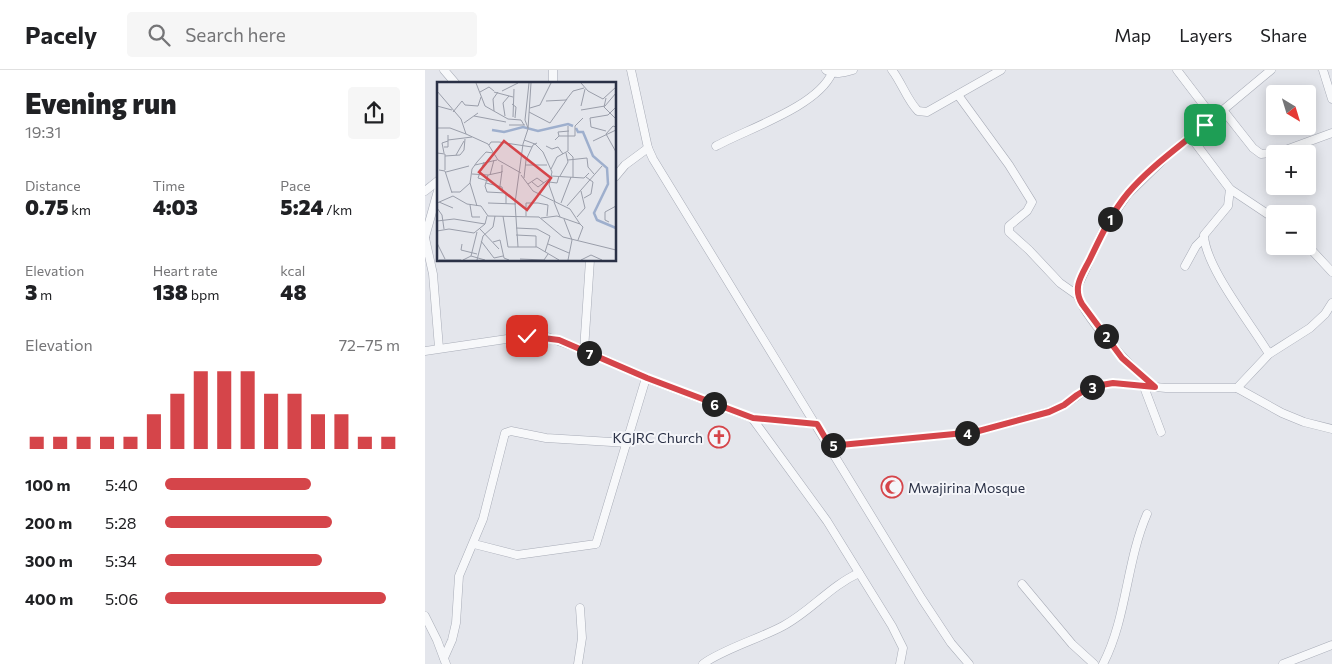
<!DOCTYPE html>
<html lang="en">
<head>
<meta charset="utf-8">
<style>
  body { margin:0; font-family:Commissioner,sans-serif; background:#f6f6f6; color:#202124; height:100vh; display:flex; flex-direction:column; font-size:19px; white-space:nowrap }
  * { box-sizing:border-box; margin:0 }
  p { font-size:16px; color:#757577 }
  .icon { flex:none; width:28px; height:28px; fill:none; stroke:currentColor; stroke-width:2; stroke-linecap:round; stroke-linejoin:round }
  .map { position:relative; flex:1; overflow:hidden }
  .details { display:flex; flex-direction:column; background:#fff; width:425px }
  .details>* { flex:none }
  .needle { width:32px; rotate:142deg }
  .fabs { position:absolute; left:841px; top:15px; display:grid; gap:10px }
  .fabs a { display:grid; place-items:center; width:50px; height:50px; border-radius:5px; background:#fff; box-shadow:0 2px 12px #0003; font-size:25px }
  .pin { position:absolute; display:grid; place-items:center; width:42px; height:42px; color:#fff; margin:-21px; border-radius:10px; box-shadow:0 2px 8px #0006 }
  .km { position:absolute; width:25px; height:25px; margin:-12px; border-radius:50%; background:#222; color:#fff; font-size:14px; line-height:25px; text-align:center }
  .round { display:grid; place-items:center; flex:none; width:52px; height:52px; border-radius:5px; background:#f6f6f6 }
  .head { display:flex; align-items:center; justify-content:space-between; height:85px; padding:0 25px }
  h1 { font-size:28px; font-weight:800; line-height:38px }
  .metrics { display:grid; grid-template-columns:repeat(3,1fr); gap:8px; height:85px; padding:5px 25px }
  .metrics div { display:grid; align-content:center }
  .metrics b { font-size:21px; font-weight:800 }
  .metrics small { font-size:14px; font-weight:400 }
  .metrics p { font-size:14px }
  .chart { height:140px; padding:10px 25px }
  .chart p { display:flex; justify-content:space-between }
  .chart svg { width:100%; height:90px; margin-top:5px; stroke:#d5454a; stroke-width:6 }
  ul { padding:0 25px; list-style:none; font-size:16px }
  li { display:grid; grid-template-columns:80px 60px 1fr; align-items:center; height:38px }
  li i { height:12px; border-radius:6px; background:#d5454a }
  header { display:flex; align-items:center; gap:30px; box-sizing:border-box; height:70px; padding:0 25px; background:#fff; border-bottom:1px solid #e0e0e0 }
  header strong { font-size:24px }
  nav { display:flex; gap:28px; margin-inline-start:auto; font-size:18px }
  .search { width:350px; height:45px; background:#f6f6f6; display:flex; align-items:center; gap:12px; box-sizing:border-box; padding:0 18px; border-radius:5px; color:#757577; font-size:19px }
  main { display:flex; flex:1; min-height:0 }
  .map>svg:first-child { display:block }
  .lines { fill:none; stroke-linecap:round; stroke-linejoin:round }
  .minor-casing { stroke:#a8acb7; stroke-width:9 }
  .minor { stroke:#f7f8fa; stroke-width:8 }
  .route-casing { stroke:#fff; stroke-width:10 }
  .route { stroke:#d5454a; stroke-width:6 }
  .labels { text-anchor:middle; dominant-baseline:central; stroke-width:4; stroke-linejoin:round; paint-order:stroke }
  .poi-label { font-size:14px; fill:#2a3146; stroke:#f4f5f9; text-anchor:end }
  .inset-river { fill:none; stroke:#9eafcd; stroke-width:2.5 }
  .inset-road { fill:none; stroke:#9a9eaa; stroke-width:1 }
  .view { fill:#d5454a; fill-opacity:0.15; stroke:#d5454a; stroke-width:2.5 }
  .inset-edge { fill:none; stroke:#2a3146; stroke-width:2.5 }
</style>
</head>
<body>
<header>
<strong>Pacely</strong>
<div class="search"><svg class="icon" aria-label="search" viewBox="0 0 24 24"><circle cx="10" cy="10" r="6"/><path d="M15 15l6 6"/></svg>Search here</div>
<nav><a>Map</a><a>Layers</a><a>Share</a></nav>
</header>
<main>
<section class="details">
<div class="head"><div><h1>Evening run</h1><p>19:31</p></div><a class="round"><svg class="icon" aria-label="share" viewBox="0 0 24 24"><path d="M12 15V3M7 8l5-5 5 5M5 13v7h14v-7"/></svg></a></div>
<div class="metrics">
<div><p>Distance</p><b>0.75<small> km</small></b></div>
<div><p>Time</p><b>4:03</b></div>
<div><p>Pace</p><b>5:24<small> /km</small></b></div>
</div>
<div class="metrics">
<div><p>Elevation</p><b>3<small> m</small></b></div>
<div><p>Heart rate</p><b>138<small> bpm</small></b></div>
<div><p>kcal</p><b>48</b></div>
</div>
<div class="chart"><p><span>Elevation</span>72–75 m</p>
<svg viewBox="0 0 160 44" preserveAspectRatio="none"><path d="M5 44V38M15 44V38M25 44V38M35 44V38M45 44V38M55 44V27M65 44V17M75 44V6M85 44V6M95 44V6M105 44V17M115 44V17M125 44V27M135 44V27M145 44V38M155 44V38"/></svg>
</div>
<ul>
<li><b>100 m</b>5:40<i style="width:62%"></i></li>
<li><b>200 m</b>5:28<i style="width:71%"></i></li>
<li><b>300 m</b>5:34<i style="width:67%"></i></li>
<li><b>400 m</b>5:06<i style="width:94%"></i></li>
</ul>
</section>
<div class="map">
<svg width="907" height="594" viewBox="0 0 907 594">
  <rect width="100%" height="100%" fill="#e4e6ec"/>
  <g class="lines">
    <g class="minor-casing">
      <g id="minor">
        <polyline points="19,0 31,14"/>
        <polyline points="206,0 223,78 228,89 497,529 526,573 544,594"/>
        <path d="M401,0C410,5 418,3 428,0"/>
        <path d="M467,0C477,13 482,30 493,41L502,42L576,0"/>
        <polyline points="898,0 907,29"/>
        <polyline points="128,14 128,0"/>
        <polyline points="533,25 584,95 607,132 602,141 584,156 584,162 604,180 635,213 652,225"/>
        <polyline points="798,40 828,78 836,84 855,82 907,63"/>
        <polyline points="784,45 798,40 846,0"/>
        <path d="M765,66L805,119L803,136L779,165C780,197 827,255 844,284"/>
        <path d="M291,76C322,59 392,37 407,3"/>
        <polyline points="190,107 200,95 223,78"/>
        <polyline points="805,119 850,149"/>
        <polyline points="0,121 14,110"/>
        <polyline points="0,167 14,117"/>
        <polyline points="0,168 8,204 14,278"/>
        <polyline points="882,175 907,202"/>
        <polyline points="760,196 771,176 779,168"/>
        <polyline points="159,280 165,190"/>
        <polyline points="0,281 102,266 122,267 159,280 221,308 327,348 392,354"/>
        <polyline points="719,317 736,362"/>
        <path d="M730,317C709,301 656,245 651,220L680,157L703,124L743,85L784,51L781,38L752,0"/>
        <polyline points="812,318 844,284 885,258 900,244 907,233"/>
        <polyline points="327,348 402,451 467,556 478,578 475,594"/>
        <polyline points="405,376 550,362 623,342 639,335 665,317 688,313 741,318 812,318 857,343 879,352 907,359"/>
        <polyline points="49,474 92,485 171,474 221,308"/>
        <polyline points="597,514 647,574 669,594"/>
        <polyline points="0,546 12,570 21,594"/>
        <polyline points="19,588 27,570 31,553 34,506 58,449 80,363 86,361 121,368 203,373"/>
        <polyline points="153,594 157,568 155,538"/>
        <path d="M278,594C296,580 336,568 358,556C386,541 405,516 434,503"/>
        <path d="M678,594C702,548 701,492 722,444"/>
        <polyline points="858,594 907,575"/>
      </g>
    </g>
    <use href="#minor" class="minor"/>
  </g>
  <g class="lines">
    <g class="route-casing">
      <path id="route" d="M102,266L134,270L222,308L328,348L392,354L405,376L550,362L624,342L639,335L652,325L665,317L688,313L730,317L697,288L657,234C647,217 657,205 665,189C676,166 687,142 703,123C725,97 754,77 780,55"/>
    </g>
    <use href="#route" class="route"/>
  </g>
  <defs>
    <g id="church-ring" transform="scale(1.125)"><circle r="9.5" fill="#f4f5f9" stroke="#d5454a" stroke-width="1.5"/><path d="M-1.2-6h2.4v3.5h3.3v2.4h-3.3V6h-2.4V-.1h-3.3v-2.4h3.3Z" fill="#d5454a"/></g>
    <g id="mosque-ring" transform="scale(1.125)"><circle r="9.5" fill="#f4f5f9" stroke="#d5454a" stroke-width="1.5"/><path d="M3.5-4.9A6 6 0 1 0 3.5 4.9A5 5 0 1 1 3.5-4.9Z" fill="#d5454a"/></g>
  </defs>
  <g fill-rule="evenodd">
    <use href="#church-ring" x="294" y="367"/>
    <use href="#mosque-ring" x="467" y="417"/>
  </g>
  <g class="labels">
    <g class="poi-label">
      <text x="278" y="367">KGJRC Church</text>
      <text x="483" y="417" text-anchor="start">Mwajirina Mosque</text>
    </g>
  </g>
  <g transform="translate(12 12)">
    <rect width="179" height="179" fill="#e4e6ec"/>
    <path class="inset-river" d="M139,46L141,50H146L156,74L170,86L171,102L157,131L160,138L179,146M55,48L67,50L86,45L101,49L131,42L136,44"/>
    <path class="inset-road" d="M39,1L48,24L71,37L84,38L87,43M144,1L151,9L166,17L179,5M0,9L24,37L29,52L51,62L61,78L84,91M65,9L81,1M43,10L52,5L57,9M57,10L76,15M169,16L167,25L179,37M109,19L129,18L136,9L147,6M75,22L79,25L78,36M0,24L15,28M144,24L148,7M93,26L103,23L114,1M144,28L168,24L179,11M57,29L56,17L61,10M16,30L25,19L28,23L41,24L44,15M92,30L113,41L130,17M37,34L69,40M68,34L66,21L72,14M76,35L77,7M27,41L41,31M72,43H88M179,45L176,44L169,52L179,70M0,46H13L29,52M91,46L88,38L92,1M169,49L154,45L153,36L171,33L179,25M122,54L121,50L132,49M11,58L35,55M87,58L98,62L106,70L115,90L112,103L118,120M118,58L122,54H138V44L146,36M156,59L179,48M52,63L54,60H62L95,65M109,64L115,67L121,65L126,72M7,65H11V53M131,70L136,75V95M0,71L8,72V88M7,71L5,61L11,59M19,73L27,59M8,74L23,73L27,68L28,57M131,78L150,76L151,85L157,92M47,80L41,96L51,99M38,83L60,78M65,83V90L51,93L48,104L50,110L69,111V122M88,83H110M114,87L120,75L131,69V44M2,88L8,89L15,111M9,90L32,84M35,92L51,93M53,93L57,78M84,93L96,109L133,127L143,142M114,94L147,96L152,91M123,94L131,80L129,71M87,96L89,78L96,63L100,61M95,100L101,105L112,97M112,100L120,101L122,94M33,101L40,124M49,101L65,105L66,110M91,102L100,96L107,101M63,104L65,89M15,110H23L33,101L35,87L40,80L49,70L56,71M147,116L154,112L156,100L149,95M2,120L16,126M117,120L123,135M0,121L16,114L30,122L44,124L51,134L102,135L126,155L179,168M51,121L79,122M124,121L134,95M33,123L35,135H43M130,124L165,84M0,126L5,133L7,147M66,134L71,165H100L122,178M89,134V121H101L111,123L110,134M140,135L148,126L144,109M104,136L120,134L143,142L146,145L141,158M127,137L135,158M0,139L17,137L48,142M172,140L168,138V130L179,124M79,146L100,147L113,154L108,170M43,147L62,167M0,149L12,147L37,151L48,142L50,134M79,153L99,154V165M44,159L57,176L66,174M56,160L63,158L67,176L72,178M0,161L8,177M25,162L24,168L40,172M111,162L132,171M81,165L78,121L86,62L91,47L94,1M34,174L40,150M83,177L107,178L111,172M2,178H24M26,178L34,174L48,178M40,178L46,154L56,145L58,134M131,178L135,158M144,178L154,173L165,178"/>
    <path class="view" d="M67,59L114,96L90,128L42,90Z"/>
    <rect width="179" height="179" class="inset-edge"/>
  </g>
</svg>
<div class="fabs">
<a><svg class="needle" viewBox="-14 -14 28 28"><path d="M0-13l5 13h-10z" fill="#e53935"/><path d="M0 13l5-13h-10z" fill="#757577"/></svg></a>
<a>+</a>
<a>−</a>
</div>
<div class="pin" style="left:780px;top:55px;background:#1e9e55"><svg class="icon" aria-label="arrive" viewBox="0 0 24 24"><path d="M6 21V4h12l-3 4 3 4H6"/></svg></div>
<div class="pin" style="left:102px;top:266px;background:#d93025"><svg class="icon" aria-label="check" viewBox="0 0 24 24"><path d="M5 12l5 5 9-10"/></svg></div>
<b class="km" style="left:685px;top:149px">1</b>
<b class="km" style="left:681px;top:266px">2</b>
<b class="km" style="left:667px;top:317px">3</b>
<b class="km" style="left:542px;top:363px">4</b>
<b class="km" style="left:408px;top:375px">5</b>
<b class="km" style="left:289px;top:334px">6</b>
<b class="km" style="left:164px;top:283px">7</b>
</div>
</main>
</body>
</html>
